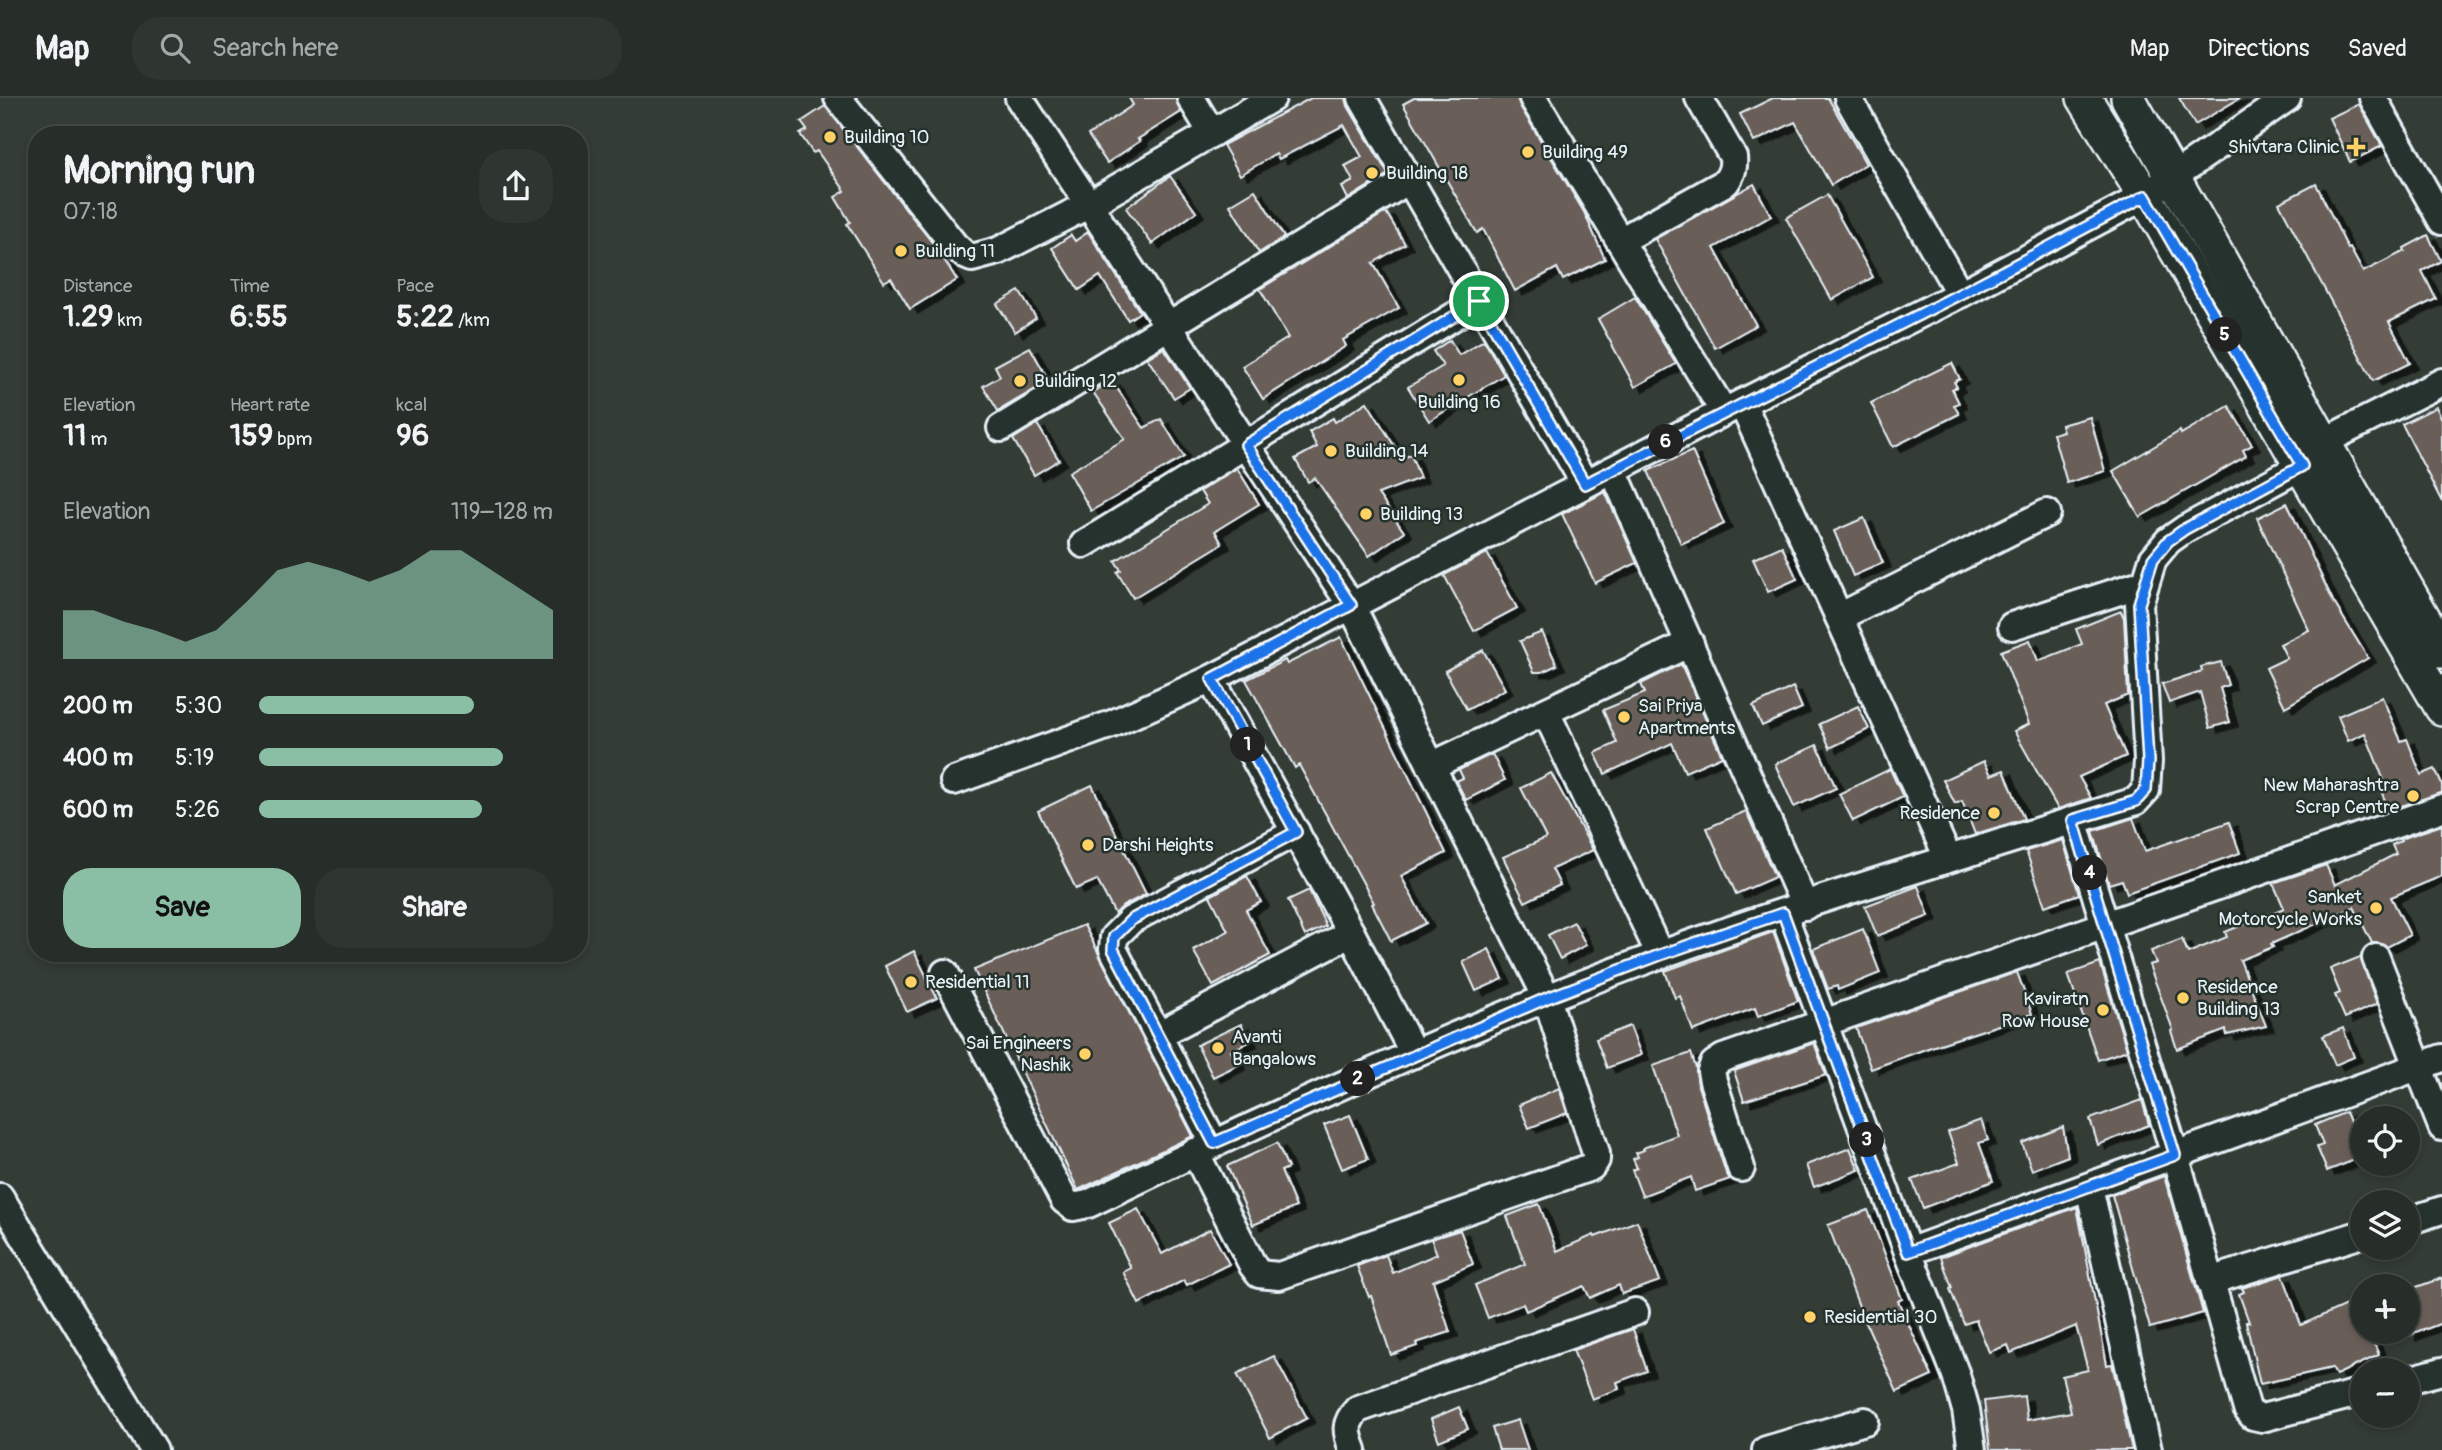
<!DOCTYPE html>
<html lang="en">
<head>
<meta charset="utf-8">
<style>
  body { margin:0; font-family:Pangolin,sans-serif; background:#2f3530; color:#f1f3f6; height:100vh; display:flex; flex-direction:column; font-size:26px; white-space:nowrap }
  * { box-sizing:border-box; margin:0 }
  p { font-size:23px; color:#a4a8a8 }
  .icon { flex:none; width:38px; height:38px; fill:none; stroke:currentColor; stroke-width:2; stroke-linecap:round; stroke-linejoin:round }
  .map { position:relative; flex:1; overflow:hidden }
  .side { position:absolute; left:28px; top:28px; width:560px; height:836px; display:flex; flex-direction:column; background:#272d28; border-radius:28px; box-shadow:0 4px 10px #0003,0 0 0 2px #434945 }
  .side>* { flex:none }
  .buttons { position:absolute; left:2350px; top:1008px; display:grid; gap:14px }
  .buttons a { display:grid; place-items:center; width:70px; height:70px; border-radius:50%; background:#272d28; box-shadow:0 4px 10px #0003,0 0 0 2px #434945; font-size:35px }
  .pin { position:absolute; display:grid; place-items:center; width:60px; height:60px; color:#fff; margin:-30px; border:4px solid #fff; border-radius:50%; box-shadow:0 2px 7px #0007 }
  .km { position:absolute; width:35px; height:35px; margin:-18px; border-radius:50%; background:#222; color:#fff; font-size:19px; line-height:35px; text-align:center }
  .round { display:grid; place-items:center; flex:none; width:74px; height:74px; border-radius:28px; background:#2f3530 }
  .headline { display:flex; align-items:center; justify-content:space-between; height:119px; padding:0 35px }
  h1 { font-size:38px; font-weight:700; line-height:52px }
  .stats { display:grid; grid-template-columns:repeat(3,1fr); gap:10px; height:119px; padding:7px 35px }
  .stats div { display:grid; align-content:center }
  .stats b { font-size:30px; font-weight:700 }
  .stats small { font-size:19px; font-weight:400 }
  .stats p { font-size:19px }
  .chart { height:196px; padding:14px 35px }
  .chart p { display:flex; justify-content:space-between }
  .chart svg { width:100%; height:126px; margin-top:7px; fill:#8abfa5; opacity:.7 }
  .cta { display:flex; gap:14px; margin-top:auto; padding:14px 35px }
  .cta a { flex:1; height:80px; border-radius:28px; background:#8abfa5; color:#111; font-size:28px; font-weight:700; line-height:80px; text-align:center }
  .cta a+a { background:#2f3530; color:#f1f3f6 }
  ul { padding:0 35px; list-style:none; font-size:23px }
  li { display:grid; grid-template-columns:112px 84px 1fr; align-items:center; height:52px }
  li i { height:18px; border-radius:9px; background:#8abfa5 }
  header { display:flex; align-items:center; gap:42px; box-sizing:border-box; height:98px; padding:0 35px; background:#272d28; border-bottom:2px solid #434945 }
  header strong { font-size:33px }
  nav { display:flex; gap:38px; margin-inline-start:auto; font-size:24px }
  .search { width:490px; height:63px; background:#2f3530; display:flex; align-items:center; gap:18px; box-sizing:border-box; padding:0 24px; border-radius:28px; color:#a4a8a8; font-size:26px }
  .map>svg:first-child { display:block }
  .building { fill:#6b5f58; stroke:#e8f1f8; stroke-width:2; filter:url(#shadow) }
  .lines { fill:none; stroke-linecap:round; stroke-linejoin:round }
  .minor-casing { stroke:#e8f1f8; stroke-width:32 }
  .major-casing { stroke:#e8f1f8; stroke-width:38 }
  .minor { stroke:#26332d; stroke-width:26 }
  .major { stroke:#26332d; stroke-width:33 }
  .route-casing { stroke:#fff; stroke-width:14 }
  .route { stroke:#1a73e8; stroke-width:9 }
  .poi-dot { fill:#ffd166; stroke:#26332d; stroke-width:2.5 }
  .labels { text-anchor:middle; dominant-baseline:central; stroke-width:5; stroke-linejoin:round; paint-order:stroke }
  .poi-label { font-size:19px; fill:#e8f1f8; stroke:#26332d; text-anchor:start }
</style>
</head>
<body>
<header>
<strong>Map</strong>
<div class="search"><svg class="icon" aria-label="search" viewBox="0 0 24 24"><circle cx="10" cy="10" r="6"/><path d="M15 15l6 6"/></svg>Search here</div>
<nav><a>Map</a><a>Directions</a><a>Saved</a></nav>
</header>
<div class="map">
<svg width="2442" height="1352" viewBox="0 0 2442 1352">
  <defs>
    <filter id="shadow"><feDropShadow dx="8" dy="4.5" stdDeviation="0" flood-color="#0009"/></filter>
  </defs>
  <rect width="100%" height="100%" fill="#343c36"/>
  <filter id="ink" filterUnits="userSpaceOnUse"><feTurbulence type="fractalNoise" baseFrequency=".0143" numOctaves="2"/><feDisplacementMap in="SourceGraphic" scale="14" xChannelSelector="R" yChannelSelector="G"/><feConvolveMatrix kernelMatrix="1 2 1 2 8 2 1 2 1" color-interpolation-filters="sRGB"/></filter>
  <g filter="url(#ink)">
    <g class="building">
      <polygon points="1129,0 1175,0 1181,14 1138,41 1140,43 1107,65 1088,37 1133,7"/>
      <polygon points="1311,0 1346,0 1348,8 1388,76 1348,101 1342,89 1353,83 1345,68 1362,59 1344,27 1279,61 1276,56 1240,77 1223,47"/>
      <polygon points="1414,0 1517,0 1520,8 1584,114 1605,161 1563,182 1557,170 1515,193 1483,131 1477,135 1403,6"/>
      <polygon points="1773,0 1828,0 1866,66 1831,87 1795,24 1754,44 1740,16"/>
      <polygon points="2179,0 2240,0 2195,27"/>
      <polygon points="2359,6 2382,48 2350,64 2329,20"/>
      <polygon points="825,8 938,152 957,182 910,211 891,180 884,184 847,126 850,124 835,99 845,93 817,53 813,55 800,36 807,32 801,24"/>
      <polygon points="1170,78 1196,114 1152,146 1126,110"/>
      <polygon points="1754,86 1771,118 1714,150 1756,227 1715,250 1655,141"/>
      <polygon points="2316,86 2348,151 2350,150 2363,174 2405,153 2404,150 2428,137 2441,163 2422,173 2436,201 2389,224 2410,265 2373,283 2279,105"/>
      <polygon points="1255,92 1284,139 1259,155 1230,107"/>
      <polygon points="1827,97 1873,179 1832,202 1786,120"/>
      <polygon points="1386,114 1405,146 1373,165 1399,210 1343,242 1346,248 1263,301 1242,268 1288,240 1260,191"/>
      <polygon points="1088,134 1140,214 1128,222 1100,178 1079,192 1052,150 1071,137 1075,143"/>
      <polygon points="1019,193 1036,220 1015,234 997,206"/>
      <polygon points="1635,199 1676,266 1635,289 1598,221"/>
      <polygon points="1450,242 1459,257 1484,242 1504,277 1429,323 1408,289 1443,268 1433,253"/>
      <polygon points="1030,249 1049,283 998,313 983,288 1000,278 995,268"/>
      <polygon points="1164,250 1190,290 1174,300 1147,260"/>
      <polygon points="1952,265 1960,281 1954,284 1957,289 1952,291 1959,305 1954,307 1959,316 1893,349 1871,305"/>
      <polygon points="1112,283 1144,330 1161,321 1184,359 1091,413 1069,374 1125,341 1093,294"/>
      <polygon points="1367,304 1402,360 1411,357 1420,380 1378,396 1404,434 1369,458 1315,380 1308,384 1295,361 1317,349 1309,334 1333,320 1335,324"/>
      <polygon points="2229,308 2252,347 2243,352 2246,358 2140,419 2113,373 2180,333 2181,336"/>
      <polygon points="2436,309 2442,321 2442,404 2402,326"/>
      <polygon points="2090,319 2105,373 2067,385 2053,336 2063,333 2061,327"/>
      <polygon points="1037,326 1059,362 1034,377 1013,341"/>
      <polygon points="1692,353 1724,426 1681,446 1648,373"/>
      <polygon points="1237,370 1259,406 1215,433 1222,446 1133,500 1117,474 1121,472 1115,463 1208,406 1200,393"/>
      <polygon points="1605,394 1637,465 1595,485 1562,416"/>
      <polygon points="2287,405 2333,503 2368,560 2285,609 2266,570 2287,560 2280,546 2309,532 2257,420"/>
      <polygon points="1864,420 1883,465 1853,478 1834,433"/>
      <polygon points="1782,448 1797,481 1768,494 1753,461"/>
      <polygon points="1487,455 1517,510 1474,533 1444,477"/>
      <polygon points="2121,513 2124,520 2128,597 2104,607 2126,658 2079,679 2091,700 2058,711 2014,633 2029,626 2001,553 2030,542 2038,563 2082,546 2076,531"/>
      <polygon points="1542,534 1557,567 1542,574 1534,574 1520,543"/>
      <polygon points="1341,539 1446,755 1401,778 1426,825 1391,843 1372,806 1374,805 1299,667 1295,670 1246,582 1285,562 1287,566"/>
      <polygon points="1483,552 1505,591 1467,612 1445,573"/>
      <polygon points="2221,564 2228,587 2220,590 2230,624 2210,630 2200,594 2169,605 2162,586 2202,573 2201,569"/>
      <polygon points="1681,566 1722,658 1685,674 1672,645 1605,676 1595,655 1617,645 1603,612 1645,595 1641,586"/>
      <polygon points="1793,589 1802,610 1762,628 1753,608"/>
      <polygon points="2382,599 2401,643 2407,641 2421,677 2435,671 2442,687 2442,695 2389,712 2381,693 2387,690 2365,635 2348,643 2338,618"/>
      <polygon points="1858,608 1869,631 1830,650 1819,626"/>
      <polygon points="1817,647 1836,690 1794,709 1775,666"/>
      <polygon points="1492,656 1505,682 1466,702 1456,683 1463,680 1459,672"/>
      <polygon points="1984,663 1991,677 2004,672 2024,721 1975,736 1962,703 1955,706 1943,682"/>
      <polygon points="1890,671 1903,699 1853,723 1839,696"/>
      <polygon points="1551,675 1593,752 1552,771 1560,787 1525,804 1503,759 1546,740 1521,690"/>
      <polygon points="1092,687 1146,796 1123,808 1115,816 1097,782 1076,791 1038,713"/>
      <polygon points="1746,713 1775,779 1736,796 1707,730"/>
      <polygon points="2133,720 2145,753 2229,724 2240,755 2127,795 2122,782 2109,786 2093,733"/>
      <polygon points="2442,727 2442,778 2391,799 2410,837 2387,849 2379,845 2372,845 2354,809 2271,846 2273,849 2240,862 2266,928 2227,937 2226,932 2177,951 2171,933 2173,932 2149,867 2156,865 2151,853 2182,841 2188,855 2227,839 2225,834 2284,810 2273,785 2326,767 2335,787 2396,756 2392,747 2401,743 2400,741"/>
      <polygon points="2063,742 2079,796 2045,808 2026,753"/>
      <polygon points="1247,778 1261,804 1246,812 1270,857 1213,888 1193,852 1228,833 1210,798"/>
      <polygon points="1918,788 1929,818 1877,838 1865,808"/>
      <polygon points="1309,792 1326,828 1305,838 1288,802"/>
      <polygon points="1574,824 1586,847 1560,861 1548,837"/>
      <polygon points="1084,827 1193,1038 1078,1092 974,872"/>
      <polygon points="1863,831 1880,875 1838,892 1837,888 1828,891 1813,851"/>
      <polygon points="1773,834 1798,903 1758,918 1755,910 1693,933 1680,898 1675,900 1665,873"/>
      <polygon points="1489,851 1503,881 1476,893 1463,864"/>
      <polygon points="914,853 937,900 907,914 885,868"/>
      <polygon points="2360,859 2377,906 2345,920 2335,897 2340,895 2330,871"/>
      <polygon points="2100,865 2127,952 2098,962 2068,876"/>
      <polygon points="2017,874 2032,916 1931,949 1871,971 1856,930"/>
      <polygon points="1241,926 1249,944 1231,953 1238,967 1213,979 1197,947"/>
      <polygon points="1630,928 1641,957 1607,970 1596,941"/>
      <polygon points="2343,930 2354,959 2335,967 2323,938"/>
      <polygon points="1814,945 1826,977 1744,1003 1734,973"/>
      <polygon points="1691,955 1696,970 1698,988 1726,1075 1730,1081 1695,1093 1691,1079 1642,1098 1632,1072 1637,1070 1633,1061 1638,1059 1636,1055 1644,1052 1643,1050 1677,1037 1653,968"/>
      <polygon points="1559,990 1567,1015 1529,1030 1519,1007"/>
      <polygon points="2142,1002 2149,1027 2098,1047 2090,1021"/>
      <polygon points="2346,1014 2360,1048 2357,1049 2362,1059 2327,1073 2317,1049 2323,1047 2315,1027"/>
      <polygon points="1350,1017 1368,1061 1342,1071 1324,1027"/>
      <polygon points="1981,1022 1988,1042 1979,1045 1993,1083 1923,1110 1912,1082 1959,1065 1948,1034"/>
      <polygon points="2063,1029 2068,1058 2032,1072 2022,1045"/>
      <polygon points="1277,1045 1288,1070 1281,1073 1296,1109 1253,1127 1227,1068"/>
      <polygon points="1850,1050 1859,1072 1814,1089 1806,1067"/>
      <polygon points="2164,1078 2203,1215 2150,1230 2112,1097"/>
      <polygon points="1539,1106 1557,1153 1594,1137 1595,1139 1637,1123 1660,1183 1622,1196 1619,1187 1590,1200 1584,1188 1526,1213 1523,1206 1488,1220 1475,1187 1525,1166 1507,1118"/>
      <polygon points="2077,1109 2107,1267 2112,1266 2132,1352 1990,1352 1984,1303 2024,1298 2027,1322 2071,1314 2062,1278 2088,1272 2076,1228 2011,1255 2008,1247 1989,1254 1976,1222 1964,1226 1950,1191 1952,1190 1941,1159"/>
      <polygon points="1138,1111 1162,1156 1210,1131 1229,1166 1187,1187 1184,1182 1139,1206 1123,1174 1131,1170 1109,1125"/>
      <polygon points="1868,1112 1902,1201 1898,1203 1932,1278 1897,1294 1862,1216 1828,1127"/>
      <polygon points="1460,1132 1473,1166 1433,1183 1450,1234 1416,1245 1417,1248 1391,1257 1371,1198 1369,1199 1357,1168 1386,1157 1393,1175 1437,1156 1431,1141"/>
      <polygon points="2283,1177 2301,1227 2362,1200 2362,1234 2369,1234 2379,1257 2336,1277 2332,1270 2260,1286 2246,1224 2249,1224 2239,1196 2244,1194 2242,1190"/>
      <polygon points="2442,1180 2442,1225 2408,1238 2408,1192"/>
      <polygon points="1633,1231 1647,1273 1617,1284 1619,1291 1592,1301 1573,1252"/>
      <polygon points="1274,1258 1307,1320 1270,1340 1237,1276"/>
      <polygon points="1459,1309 1468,1331 1439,1343 1431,1321"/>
      <polygon points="1518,1322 1528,1352 1499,1352 1492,1330"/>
    </g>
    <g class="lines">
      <g class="minor-casing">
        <g id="minor">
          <polyline points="838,0 955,148 965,157 972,160 998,153 1088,107 1272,0"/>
          <polyline points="1019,0 1351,507 1547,900 1596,1055 1596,1062 1591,1069 1279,1178 1259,1176 1253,1168 1195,1054"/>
          <polyline points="1191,0 1212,35"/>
          <polyline points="1362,0 1585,386"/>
          <polyline points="1533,0 1724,314"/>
          <polyline points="1848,0 1960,196"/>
          <polyline points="2373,0 2442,123"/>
          <path d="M1620,143L1726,84C1732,75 1734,69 1733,59L1699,0"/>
          <polyline points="1742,305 1948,760"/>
          <polyline points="1001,330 1409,82"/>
          <polyline points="2323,344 2442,284"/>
          <polyline points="1613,372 1805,808"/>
          <polyline points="1084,446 1479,203"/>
          <polyline points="1839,519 2047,415"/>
          <polyline points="2012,528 2144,485"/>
          <polyline points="1211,581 1351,835 1414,956"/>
          <polyline points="1546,614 1660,857"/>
          <polyline points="1431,668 1690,545"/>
          <polyline points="954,683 1112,626 1211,581 1724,314 1960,196 2145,98 2287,0"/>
          <polyline points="2073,722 2175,1057 2247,1311 2253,1318 2262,1320 2362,1294"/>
          <polyline points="1783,815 1908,1154 1956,1277 1966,1312 1972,1352"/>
          <polyline points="2376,860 2442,1029"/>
          <path d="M945,875L1064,1102L1073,1109L1088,1106C1239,1033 1392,962 1547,900C1739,823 1939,764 2136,703L2146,692L2148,663L2139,506L2153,461L2168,443L2185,431L2302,368"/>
          <polyline points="1158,937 1351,835"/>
          <polyline points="1214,1045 1113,851 1114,839 1131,822 1296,734"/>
          <polyline points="1741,1070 1713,983 1711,973 1714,966 1723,960 2442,710"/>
          <polyline points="2089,1089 2148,1352"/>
          <polyline points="0,1099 154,1352"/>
          <polyline points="2408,1123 2442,1112"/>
          <polyline points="1908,1154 2442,960"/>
          <polyline points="2210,1183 2362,1136"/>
          <polyline points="2408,1282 2442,1273"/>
          <path d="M1353,1352C1346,1334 1344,1325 1358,1311L1635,1214"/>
          <polyline points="1766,1352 1865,1323"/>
        </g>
      </g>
      <g class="major-casing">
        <g id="major">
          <polyline points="2084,0 2145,98 2442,610"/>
          <polyline points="2128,0 2442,553"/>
        </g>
      </g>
      <use href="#minor" class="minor"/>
      <use href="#major" class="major"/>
    </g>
  </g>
  <g class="lines" filter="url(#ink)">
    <g class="route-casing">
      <polygon id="route" points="2145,98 2302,368 2185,431 2168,443 2153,461 2139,506 2148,663 2146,692 2136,703 2073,722 2175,1057 1908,1154 1783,815 1660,857 1547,900 1214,1045 1113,851 1114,839 1131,822 1296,734 1212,581 1351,507 1246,347 1479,203 1585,386 1960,196"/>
    </g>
    <use href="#route" class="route"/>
  </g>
  <g class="poi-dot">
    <circle cx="830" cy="39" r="7"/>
    <path d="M2352.5 38.5h7v7h7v7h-7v7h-7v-7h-7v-7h7z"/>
    <circle cx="1528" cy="54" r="7"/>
    <circle cx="1372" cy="75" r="7"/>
    <circle cx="901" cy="153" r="7"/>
    <circle cx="1459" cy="282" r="7"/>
    <circle cx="1020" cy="283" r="7"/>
    <circle cx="1331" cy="353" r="7"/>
    <circle cx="1366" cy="416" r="7"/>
    <circle cx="1624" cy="619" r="7"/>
    <circle cx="2413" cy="698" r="7"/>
    <circle cx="1994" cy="715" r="7"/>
    <circle cx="1088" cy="747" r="7"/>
    <circle cx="2376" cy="810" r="7"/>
    <circle cx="911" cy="884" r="7"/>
    <circle cx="2183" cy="900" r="7"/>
    <circle cx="2103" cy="912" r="7"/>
    <circle cx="1218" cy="950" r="7"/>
    <circle cx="1085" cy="956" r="7"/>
    <circle cx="1810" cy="1219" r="7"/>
  </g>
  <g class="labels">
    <g class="poi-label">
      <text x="844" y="39">Building 10</text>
      <text x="2340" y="49" text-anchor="end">Shivtara Clinic</text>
      <text x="1542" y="54">Building 49</text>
      <text x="1386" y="75">Building 18</text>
      <text x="915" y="153">Building 11</text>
      <text x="1034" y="283">Building 12</text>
      <text x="1459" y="304" text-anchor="middle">Building 16</text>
      <text x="1345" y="353">Building 14</text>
      <text x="1380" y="416">Building 13</text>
      <text x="1638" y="608">Sai Priya<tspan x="1638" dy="22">Apartments</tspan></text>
      <text x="2399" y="687" text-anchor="end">New Maharashtra<tspan x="2399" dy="22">Scrap Centre</tspan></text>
      <text x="1980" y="715" text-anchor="end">Residence</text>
      <text x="1102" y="747">Darshi Heights</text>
      <text x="2362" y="799" text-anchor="end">Sanket<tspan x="2362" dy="22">Motorcycle Works</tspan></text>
      <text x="925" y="884">Residential 11</text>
      <text x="2197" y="889">Residence<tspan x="2197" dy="22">Building 13</tspan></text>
      <text x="2089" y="901" text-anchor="end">Kaviratn<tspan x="2089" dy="22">Row House</tspan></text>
      <text x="1232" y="939">Avanti<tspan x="1232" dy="22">Bangalows</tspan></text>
      <text x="1071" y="945" text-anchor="end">Sai Engineers<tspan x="1071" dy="22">Nashik</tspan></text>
      <text x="1824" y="1219">Residential 30</text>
    </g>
  </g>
</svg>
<div class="buttons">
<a><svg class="icon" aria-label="locate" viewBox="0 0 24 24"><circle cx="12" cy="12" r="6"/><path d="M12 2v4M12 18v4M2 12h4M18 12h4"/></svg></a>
<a><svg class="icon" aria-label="layers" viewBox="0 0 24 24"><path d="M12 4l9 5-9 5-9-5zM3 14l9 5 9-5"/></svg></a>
<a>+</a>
<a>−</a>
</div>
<div class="pin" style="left:1479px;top:203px;background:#1e9e55"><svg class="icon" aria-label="arrive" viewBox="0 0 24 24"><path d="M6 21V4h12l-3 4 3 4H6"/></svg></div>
<b class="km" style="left:1248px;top:647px">1</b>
<b class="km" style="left:1358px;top:981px">2</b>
<b class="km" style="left:1867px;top:1042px">3</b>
<b class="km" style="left:2090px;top:775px">4</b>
<b class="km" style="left:2225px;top:237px">5</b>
<b class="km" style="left:1666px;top:344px">6</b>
<section class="side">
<div class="headline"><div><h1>Morning run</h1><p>07:18</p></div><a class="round"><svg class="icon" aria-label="share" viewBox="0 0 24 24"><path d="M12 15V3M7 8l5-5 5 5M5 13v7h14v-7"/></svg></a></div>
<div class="stats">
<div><p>Distance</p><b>1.29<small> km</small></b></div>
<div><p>Time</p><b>6:55</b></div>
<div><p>Pace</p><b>5:22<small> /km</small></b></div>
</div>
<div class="stats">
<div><p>Elevation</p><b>11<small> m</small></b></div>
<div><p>Heart rate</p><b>159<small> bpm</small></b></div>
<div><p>kcal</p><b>96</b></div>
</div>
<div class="chart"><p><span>Elevation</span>119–128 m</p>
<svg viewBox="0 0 160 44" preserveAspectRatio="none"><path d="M0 44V27L10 27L20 31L30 34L40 38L50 34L60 24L70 13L80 10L90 13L100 17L110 13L120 6L130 6L140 13L150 20L160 27V44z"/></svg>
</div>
<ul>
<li><b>200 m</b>5:30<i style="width:73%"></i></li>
<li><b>400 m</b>5:19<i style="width:83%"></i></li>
<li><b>600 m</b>5:26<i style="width:76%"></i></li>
</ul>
<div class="cta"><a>Save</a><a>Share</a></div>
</section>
</div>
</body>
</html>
